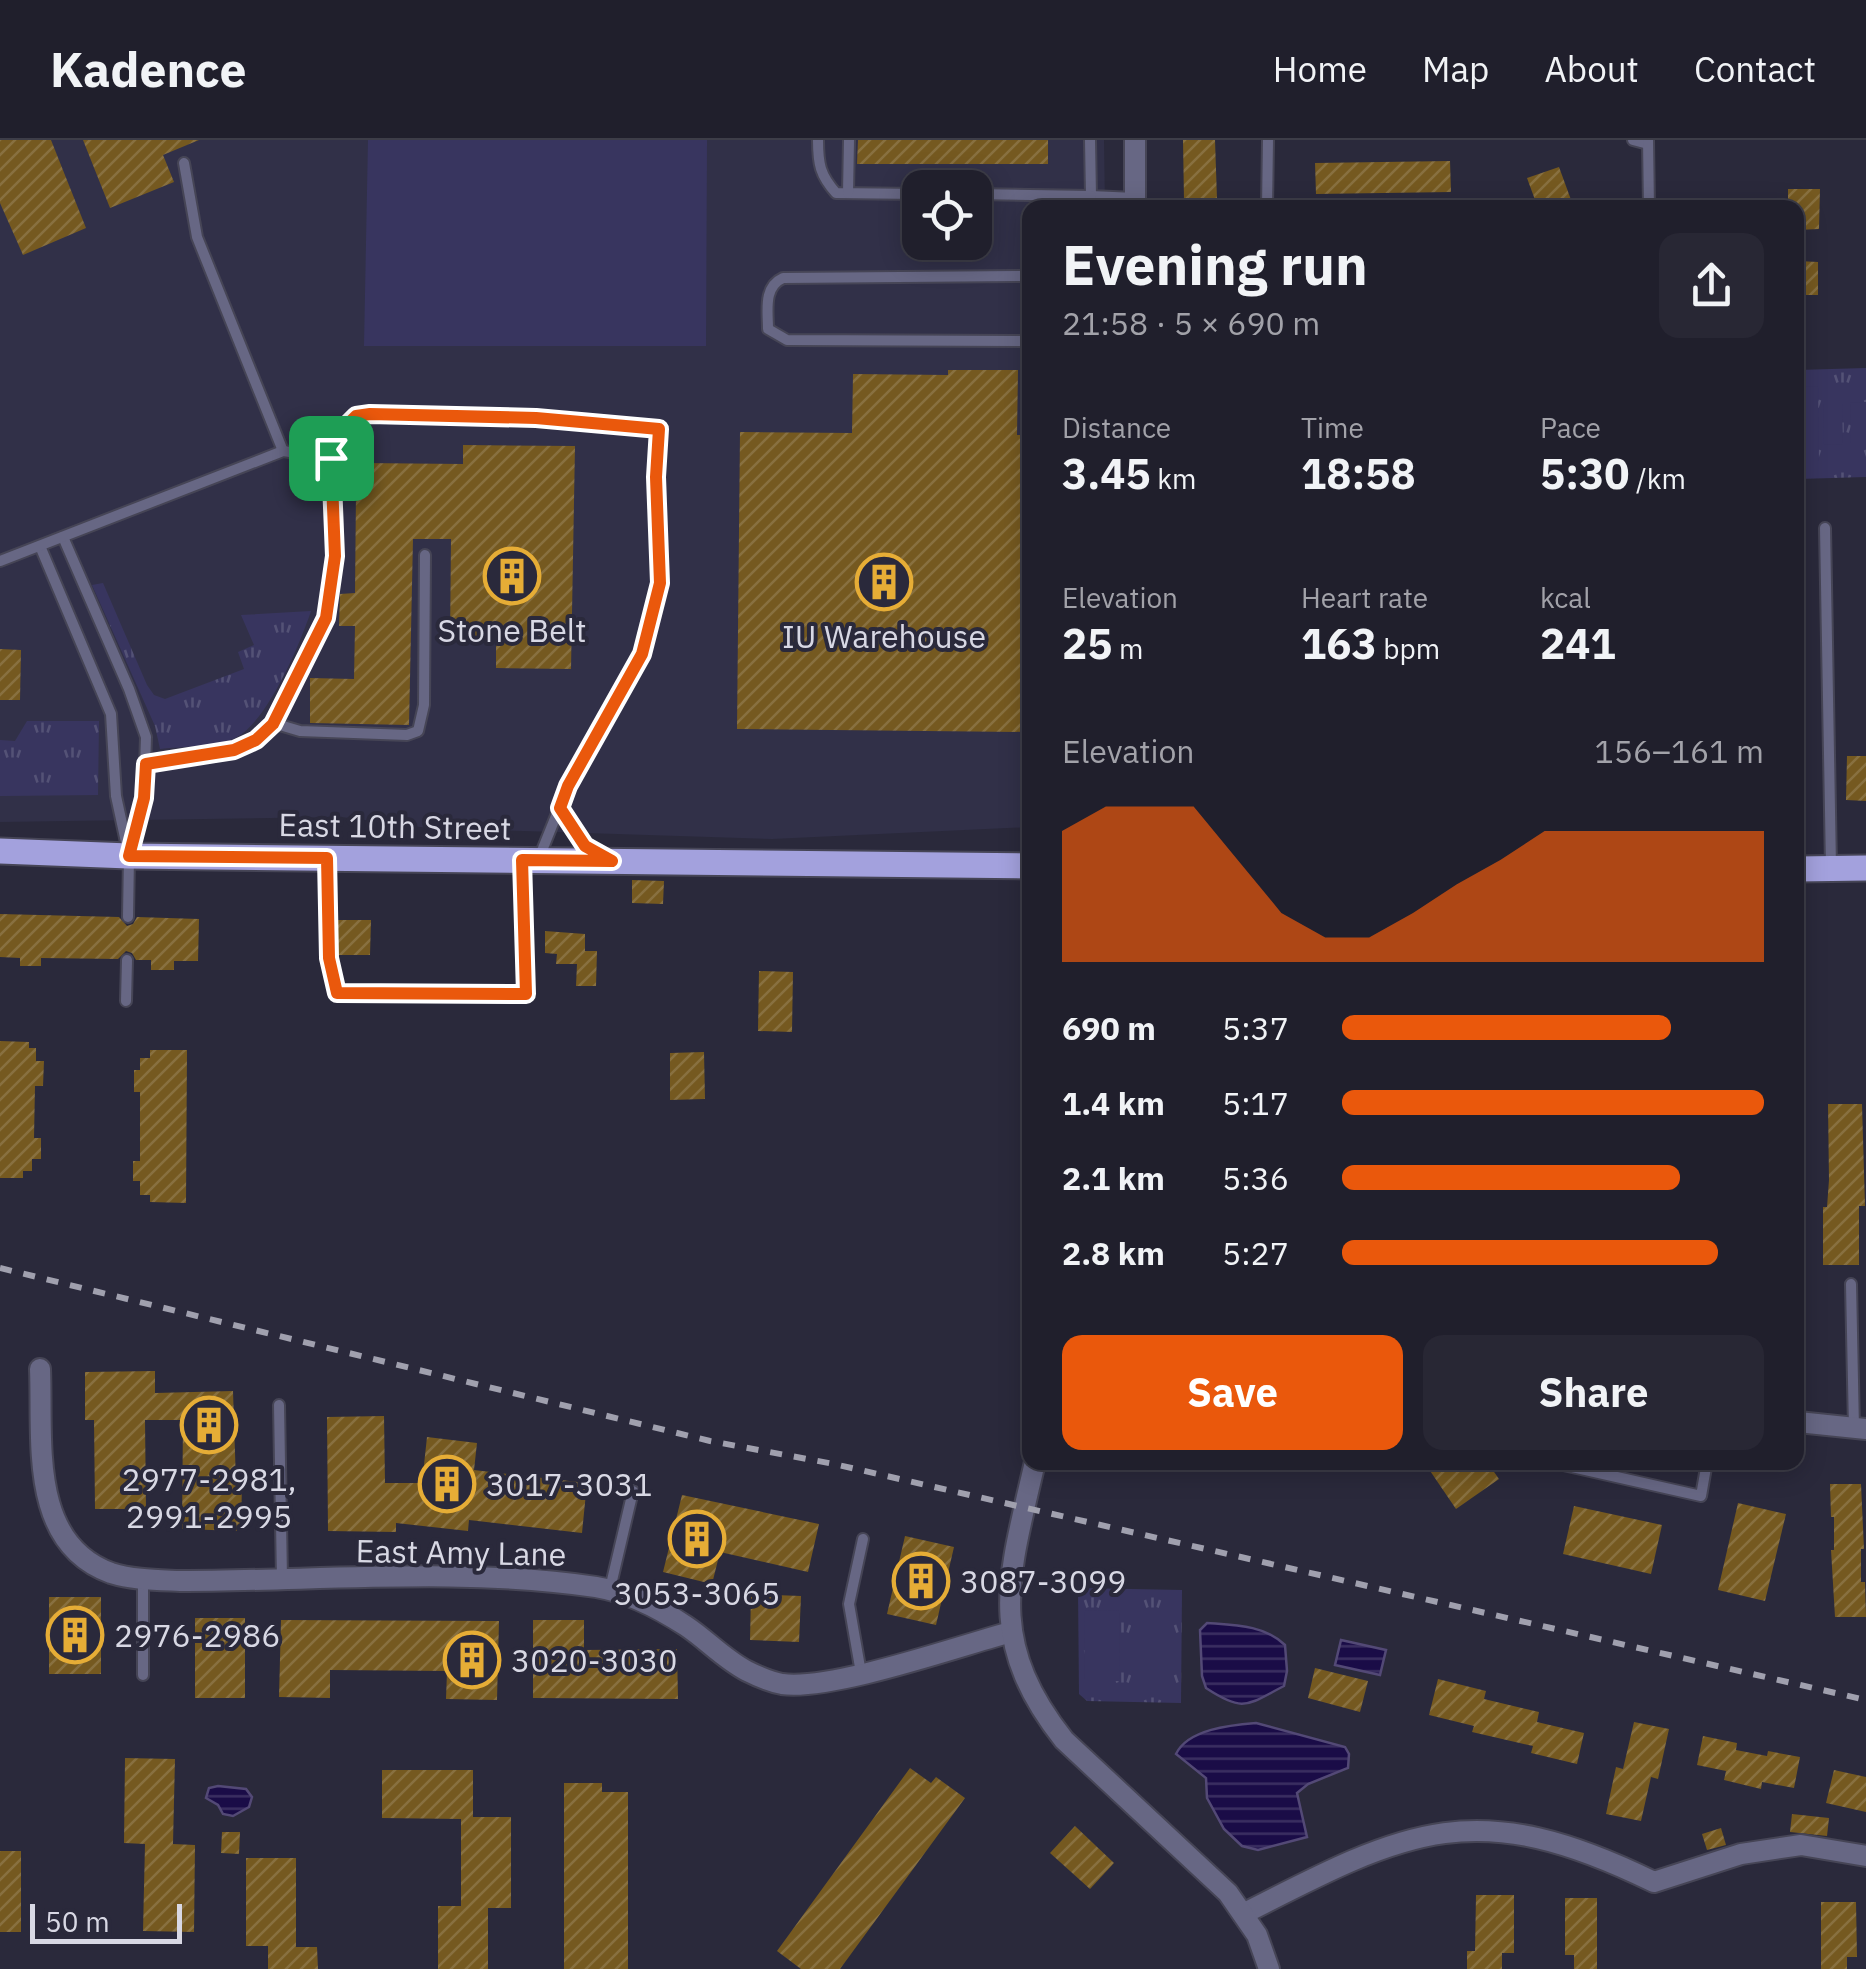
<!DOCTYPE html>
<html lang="en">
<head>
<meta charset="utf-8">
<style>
  body { margin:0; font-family:"IBM Plex Sans",sans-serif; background:#282734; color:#f1f3f6; height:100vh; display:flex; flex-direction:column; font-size:38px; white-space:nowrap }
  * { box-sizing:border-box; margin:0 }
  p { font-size:32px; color:#a2a2a9 }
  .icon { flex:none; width:55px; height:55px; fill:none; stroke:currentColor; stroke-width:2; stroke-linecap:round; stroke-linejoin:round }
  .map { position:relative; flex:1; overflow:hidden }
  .panel { position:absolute; left:1022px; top:60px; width:782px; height:1270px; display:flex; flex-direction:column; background:#201f2c; border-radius:20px; box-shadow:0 5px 25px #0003,0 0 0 2px #3d3d48 }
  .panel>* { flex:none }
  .fabs { position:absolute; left:902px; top:30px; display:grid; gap:20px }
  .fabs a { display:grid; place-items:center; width:90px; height:90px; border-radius:20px; background:#201f2c; box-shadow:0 5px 25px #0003,0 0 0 2px #3d3d48; font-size:50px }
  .scale { position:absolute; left:30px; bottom:25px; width:152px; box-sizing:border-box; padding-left:10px; border:5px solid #d8d8e4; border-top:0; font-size:28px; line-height:35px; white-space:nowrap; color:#d8d8e4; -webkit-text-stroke:8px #2a293b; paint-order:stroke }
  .pin { position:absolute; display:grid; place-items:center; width:85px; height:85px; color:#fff; margin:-42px; border-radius:20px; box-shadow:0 5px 15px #0006 }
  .round { display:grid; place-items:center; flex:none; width:105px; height:105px; border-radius:20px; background:#282734 }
  .headline { display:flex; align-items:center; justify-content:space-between; height:170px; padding:0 40px }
  h1 { font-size:55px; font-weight:700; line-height:75px }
  .figures { display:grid; grid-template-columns:repeat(3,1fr); gap:15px; height:170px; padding:10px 40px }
  .figures div { display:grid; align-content:center }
  .figures b { font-size:42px; font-weight:700 }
  .figures small { font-size:28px; font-weight:400 }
  .figures p { font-size:28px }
  .chart { height:280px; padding:20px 40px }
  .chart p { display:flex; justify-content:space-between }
  .chart svg { width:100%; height:180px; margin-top:10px; fill:#ea580c; opacity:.7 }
  .button { display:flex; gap:20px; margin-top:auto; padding:20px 40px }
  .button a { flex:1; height:115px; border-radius:20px; background:#ea580c; color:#fff; font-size:40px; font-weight:700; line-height:115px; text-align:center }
  .button a+a { background:#282734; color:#f1f3f6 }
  ul { padding:0 40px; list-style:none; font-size:32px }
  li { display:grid; grid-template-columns:160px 120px 1fr; align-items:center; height:75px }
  li i { height:25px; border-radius:12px; background:#ea580c }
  header { display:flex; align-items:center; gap:60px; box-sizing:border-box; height:140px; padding:0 50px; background:#201f2c; border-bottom:2px solid #3d3d48 }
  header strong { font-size:48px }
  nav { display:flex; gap:55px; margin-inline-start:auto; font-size:35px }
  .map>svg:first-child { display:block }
  .built { fill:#313048; fill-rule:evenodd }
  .grass { fill:url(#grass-tufts) }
  .pitch { fill:#38355f }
  .water { fill:url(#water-rules); stroke:#534976; stroke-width:2.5 }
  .building { fill:url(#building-hatch) }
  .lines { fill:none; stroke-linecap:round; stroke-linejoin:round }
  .service-casing { stroke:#464556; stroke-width:14 }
  .minor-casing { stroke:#464556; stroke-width:24 }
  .tertiary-casing { stroke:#464556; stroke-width:24 }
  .primary-casing { stroke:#464556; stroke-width:29 }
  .service { stroke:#676784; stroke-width:10 }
  .minor { stroke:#676784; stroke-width:20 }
  .tertiary { stroke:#676784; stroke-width:20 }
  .primary { stroke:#a3a1dd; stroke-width:25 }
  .rail { stroke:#a0a0ae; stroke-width:6; stroke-dasharray:12 12; stroke-linecap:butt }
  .route-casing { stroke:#fff; stroke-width:20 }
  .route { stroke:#ea580c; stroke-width:12 }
  .labels { text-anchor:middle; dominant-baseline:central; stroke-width:8; stroke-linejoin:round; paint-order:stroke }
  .poi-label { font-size:32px; fill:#d8d8e4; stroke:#2a293b }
  .street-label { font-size:32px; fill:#d8d8e4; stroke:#2a293b }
</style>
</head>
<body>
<header>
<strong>Kadence</strong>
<nav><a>Home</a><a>Map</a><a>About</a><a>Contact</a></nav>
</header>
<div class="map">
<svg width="1866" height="1829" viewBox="0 0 1866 1829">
  <defs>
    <pattern id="grass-tufts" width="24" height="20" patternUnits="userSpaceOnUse" patternTransform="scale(2.5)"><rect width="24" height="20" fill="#38355f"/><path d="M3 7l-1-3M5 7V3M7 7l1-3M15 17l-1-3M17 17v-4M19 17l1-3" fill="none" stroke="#545276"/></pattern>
    <pattern id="water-rules" width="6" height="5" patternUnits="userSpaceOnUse" patternTransform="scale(2.5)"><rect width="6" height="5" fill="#1a0c47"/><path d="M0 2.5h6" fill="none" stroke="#3b2f61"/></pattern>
    <pattern id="building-hatch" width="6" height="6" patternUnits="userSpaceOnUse" patternTransform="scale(2.5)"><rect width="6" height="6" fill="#755920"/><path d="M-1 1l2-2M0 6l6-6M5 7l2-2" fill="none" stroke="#887040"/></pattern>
  </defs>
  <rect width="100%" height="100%" fill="#2a293b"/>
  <path class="built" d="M0,0H1104L1105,67L1030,68V687L772,699L428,688L341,677L0,682ZM920,48H975V102H920Z"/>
  <g class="grass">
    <polygon points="1866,228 1866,337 1798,339 1798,230"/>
    <path d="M103,443L147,545L154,555L165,559L244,529L238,512L254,505L241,475L311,471C300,504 268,580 237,597C216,608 184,606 160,609L155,586L92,445Z"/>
    <polygon points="27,581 99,581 98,655 0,656 0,600 15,601"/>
    <polygon points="1078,1448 1182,1450 1181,1563 1087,1561 1079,1554"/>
  </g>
  <g class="pitch">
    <polygon points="368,0 707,0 706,206 364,206"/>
    <polygon points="1818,246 1819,323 1798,323 1798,247"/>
    <polygon points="1866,262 1866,304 1851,304 1850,263"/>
    <polygon points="1823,263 1842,263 1843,304 1824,305"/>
    <rect x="1131" y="1469" width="34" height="71"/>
    <polygon points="1085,1470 1120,1471 1119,1541 1084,1541"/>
  </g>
  <g class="water">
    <path d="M1207,1483C1234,1485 1265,1485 1285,1505L1287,1531L1284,1546C1247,1565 1244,1573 1206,1548L1202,1536L1200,1490Z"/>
    <polygon points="1341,1500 1386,1510 1380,1535 1335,1525"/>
    <path d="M1256,1583L1345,1607L1349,1614L1348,1628L1308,1644L1297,1653L1307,1697L1258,1710L1242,1706L1224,1689L1207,1658L1206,1638L1176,1614C1188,1589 1231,1585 1256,1583Z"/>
    <polygon points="218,1646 246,1649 252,1657 249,1667 233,1676 223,1674 218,1665 206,1658 209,1648"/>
  </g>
  <g class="building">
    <polygon points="0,0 51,0 86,88 23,115 0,63"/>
    <polygon points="83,0 199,0 163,15 174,42 110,68"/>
    <polygon points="858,0 1048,0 1048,24 857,24"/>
    <polygon points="1183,0 1215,0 1217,59 1184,60"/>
    <polygon points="1450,21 1451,52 1316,54 1315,23"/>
    <polygon points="1559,27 1574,68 1538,68 1527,38"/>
    <polygon points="1788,49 1820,49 1819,89 1798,90 1798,68 1788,68"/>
    <polygon points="1798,121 1818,122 1818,155 1798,155"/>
    <polygon points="948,230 1018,230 1017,295 1030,295 1030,592 737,589 740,292 852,293 853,234 948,235"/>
    <polygon points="463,305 575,306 571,529 496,528 496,501 450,500 451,399 413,399 409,585 310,583 310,538 354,539 355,486 339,486 340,454 355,453 356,352 361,352 361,323 463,324"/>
    <polygon points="0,509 21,510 20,560 0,560"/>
    <polygon points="1847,616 1866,616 1866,661 1846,660"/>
    <polygon points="632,740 664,741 663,764 632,763"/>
    <polygon points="0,774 119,777 127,786 133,784 137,777 199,779 198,821 174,821 174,830 151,830 151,820 136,820 132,813 126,811 118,819 41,818 41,826 20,826 20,818 0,817"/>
    <polygon points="337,780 371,780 370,815 338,815"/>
    <polygon points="545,791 585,794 585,811 597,811 596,846 576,846 577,824 556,824 557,814 545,813"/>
    <polygon points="759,831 793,832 792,892 758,891"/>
    <polygon points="0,901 29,902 29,908 36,908 36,921 44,921 43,946 35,946 34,998 41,998 41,1019 32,1019 32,1031 23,1031 23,1038 0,1038"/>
    <polygon points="150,910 187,910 186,1063 150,1062 150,1055 140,1055 140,1041 133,1041 133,1021 140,1021 140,952 134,952 134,930 140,930 140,918 150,918"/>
    <polygon points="704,912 705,959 670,960 670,913"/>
    <polygon points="1828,964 1862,964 1865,1066 1859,1066 1859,1125 1823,1125 1823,1067 1827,1067 1829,1040"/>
    <polygon points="155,1231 155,1253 233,1251 236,1343 242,1343 241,1391 182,1389 183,1280 145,1280 146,1369 95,1369 94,1280 85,1280 85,1232"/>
    <polygon points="384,1276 385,1343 422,1343 427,1297 477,1303 474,1330 587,1343 582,1393 469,1380 468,1391 396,1383 396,1392 328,1391 327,1277"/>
    <polygon points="1424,1322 1487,1322 1499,1339 1456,1369"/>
    <polygon points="1830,1344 1861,1344 1864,1409 1861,1409 1861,1442 1865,1442 1866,1477 1835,1477 1831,1410 1834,1410 1834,1377 1831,1377"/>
    <polygon points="682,1355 819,1384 808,1432 720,1412 712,1444 663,1432"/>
    <polygon points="1738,1363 1786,1374 1765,1461 1718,1450"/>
    <polygon points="1574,1366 1662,1385 1651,1434 1563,1414"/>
    <polygon points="905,1396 954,1407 936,1485 887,1474"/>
    <polygon points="751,1454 801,1456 799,1502 750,1500"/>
    <rect x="49" y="1457" width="52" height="77"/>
    <rect x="195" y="1478" width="50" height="80"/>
    <polygon points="281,1480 499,1481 497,1560 446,1559 447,1531 330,1530 330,1558 279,1557"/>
    <polygon points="533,1480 584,1480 584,1510 677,1509 678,1559 533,1558"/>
    <polygon points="1315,1528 1368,1541 1360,1572 1308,1558"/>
    <polygon points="1438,1539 1486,1551 1484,1559 1539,1572 1537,1582 1584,1593 1577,1624 1531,1613 1533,1606 1472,1592 1474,1586 1429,1575"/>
    <polygon points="1634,1582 1669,1589 1658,1639 1651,1637 1641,1681 1606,1674 1616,1627 1623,1629"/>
    <polygon points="1703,1596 1737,1603 1736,1610 1767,1616 1768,1611 1800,1617 1794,1648 1762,1642 1761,1649 1724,1640 1726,1631 1697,1625"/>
    <polygon points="125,1618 175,1619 173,1704 195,1705 194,1792 143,1791 145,1704 124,1703"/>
    <polygon points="910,1628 931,1643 936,1637 965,1658 840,1829 801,1829 777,1811"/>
    <polygon points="382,1630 473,1630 473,1677 511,1677 511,1768 488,1768 488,1829 438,1829 438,1766 461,1766 461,1679 382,1678"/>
    <polygon points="1834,1630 1866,1637 1866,1672 1826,1663"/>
    <polygon points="564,1643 602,1643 602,1652 628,1652 628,1829 564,1829"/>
    <polygon points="1792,1674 1829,1678 1827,1696 1790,1692"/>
    <polygon points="1075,1686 1114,1723 1090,1749 1050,1713"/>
    <polygon points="1721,1688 1726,1705 1707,1710 1702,1694"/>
    <polygon points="222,1692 240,1692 239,1714 221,1713"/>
    <rect x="0" y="1711" width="21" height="81"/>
    <polygon points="246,1718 296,1718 296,1807 317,1807 318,1829 268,1829 268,1806 246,1806"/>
    <polygon points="1476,1755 1514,1755 1514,1813 1502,1813 1502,1829 1467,1829 1467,1811 1475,1811"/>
    <polygon points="1565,1758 1597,1758 1597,1829 1574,1829 1574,1815 1565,1815"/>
    <polygon points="1821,1762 1856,1762 1857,1817 1847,1817 1847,1829 1821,1829"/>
  </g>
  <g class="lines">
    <g class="service-casing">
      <g id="service">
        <path d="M818,0C818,24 820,35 836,53L920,54"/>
        <polyline points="1090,0 1091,56 1135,58"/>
        <polyline points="1633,0 1648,4"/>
        <polyline points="1648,0 1649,68"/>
        <polyline points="184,23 197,97 283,311"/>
        <polyline points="848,53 849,0"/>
        <polyline points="975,54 1091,56"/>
        <polyline points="1267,68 1268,0"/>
        <path d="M1030,136L783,138C763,147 768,171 768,189L787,200L1030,201"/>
        <polyline points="1825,388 1831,727"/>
        <polyline points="63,397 129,549 146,597 144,658 130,710"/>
        <polyline points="40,406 111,574 116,656 129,716 128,777"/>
        <polyline points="0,421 283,311 331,318"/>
        <polyline points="273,583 300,591 407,595 418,591 424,565 425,415"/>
        <path d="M147,625C180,619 222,618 252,601C276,588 318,504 326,477C331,459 334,434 335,416C337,366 316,316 356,276L536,278L659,289L656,337L660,443L642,514L568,646L539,718"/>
        <polyline points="559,668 585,705 601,715"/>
        <polyline points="327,719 329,818 337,853 348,854 526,854 522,720"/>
        <polyline points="126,861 127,820"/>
        <polyline points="1851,1144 1854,1289"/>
        <polyline points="279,1265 282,1439"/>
        <polyline points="1550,1322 1701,1356 1707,1322"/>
        <polyline points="610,1449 633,1351"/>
        <polyline points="861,1533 849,1464 863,1399"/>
        <polyline points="143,1535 143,1439"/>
      </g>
    </g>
    <g class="minor-casing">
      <g id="minor">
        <polyline points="1135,0 1135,68"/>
        <path d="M40,1229C43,1300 28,1403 111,1433C133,1440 158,1440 180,1441C316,1441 462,1427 596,1447C627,1452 660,1469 686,1486C707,1500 724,1519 747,1531C757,1536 771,1542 782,1544C831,1551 959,1506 1011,1492"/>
        <polyline points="1798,1282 1866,1289"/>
        <path d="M1243,1774C1410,1688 1476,1655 1654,1742L1741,1714L1801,1705L1866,1716"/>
      </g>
    </g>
    <g class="tertiary-casing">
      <path id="tertiary" d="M1035,1322C1009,1436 985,1500 1064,1600L1228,1753L1257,1795L1269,1829"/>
    </g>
    <g class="primary-casing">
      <g id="primary">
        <polyline points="0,711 129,716 1030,726"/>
        <polyline points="1798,729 1866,728"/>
      </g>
    </g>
    <use href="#service" class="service"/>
    <use href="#minor" class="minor"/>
    <use href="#tertiary" class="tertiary"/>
    <use href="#primary" class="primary"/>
    <polyline class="rail" points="0,1128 710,1301 834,1324 1866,1560"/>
  </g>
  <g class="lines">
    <g class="route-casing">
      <polygon id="route" points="370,274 536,278 659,289 656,337 660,443 642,514 568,646 560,668 585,706 612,721 522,720 526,854 337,853 329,818 327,718 129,716 144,658 146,624 234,610 256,600 273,584 326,478 335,416 331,318 348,284 356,276"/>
    </g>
    <use href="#route" class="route"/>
  </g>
  <defs>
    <g id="building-ring" transform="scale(2.875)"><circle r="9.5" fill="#2a293b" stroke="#e6ad36" stroke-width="1.5"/><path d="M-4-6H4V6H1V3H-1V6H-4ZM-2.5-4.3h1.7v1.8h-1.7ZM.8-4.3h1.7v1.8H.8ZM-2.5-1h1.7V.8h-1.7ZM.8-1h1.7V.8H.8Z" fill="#e6ad36"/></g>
  </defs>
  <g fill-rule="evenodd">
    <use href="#building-ring" x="512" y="436"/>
    <use href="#building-ring" x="884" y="442"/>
    <use href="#building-ring" x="209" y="1285"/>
    <use href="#building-ring" x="447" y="1344"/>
    <use href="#building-ring" x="697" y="1399"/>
    <use href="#building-ring" x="921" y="1441"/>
    <use href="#building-ring" x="75" y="1495"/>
    <use href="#building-ring" x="472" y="1520"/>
  </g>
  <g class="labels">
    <g class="poi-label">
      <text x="512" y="490">Stone Belt</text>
      <text x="884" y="496">IU Warehouse</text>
      <text x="209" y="1339">2977-2981,<tspan x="209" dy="37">2991-2995</tspan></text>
      <text x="486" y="1344" text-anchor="start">3017-3031</text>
      <text x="960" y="1441" text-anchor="start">3087-3099</text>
      <text x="697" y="1453">3053-3065</text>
      <text x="114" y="1495" text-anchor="start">2976-2986</text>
      <text x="511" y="1520" text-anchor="start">3020-3030</text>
    </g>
    <g class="street-label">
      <text transform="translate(395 686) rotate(1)">East 10th Street</text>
      <text transform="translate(461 1412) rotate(1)">East Amy Lane</text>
    </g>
  </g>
</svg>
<div class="fabs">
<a><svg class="icon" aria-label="locate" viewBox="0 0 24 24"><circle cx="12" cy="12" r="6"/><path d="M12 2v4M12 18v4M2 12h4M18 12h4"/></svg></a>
</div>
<div class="scale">50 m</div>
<div class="pin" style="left:331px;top:318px;background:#1e9e55"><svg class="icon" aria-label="arrive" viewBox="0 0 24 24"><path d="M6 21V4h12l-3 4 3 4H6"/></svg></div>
<section class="panel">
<div class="headline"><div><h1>Evening run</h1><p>21:58 · 5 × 690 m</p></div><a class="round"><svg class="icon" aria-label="share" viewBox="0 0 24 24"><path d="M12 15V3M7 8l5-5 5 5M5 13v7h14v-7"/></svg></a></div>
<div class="figures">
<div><p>Distance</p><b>3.45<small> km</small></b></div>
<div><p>Time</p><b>18:58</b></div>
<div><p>Pace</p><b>5:30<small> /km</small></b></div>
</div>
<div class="figures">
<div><p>Elevation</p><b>25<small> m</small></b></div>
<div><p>Heart rate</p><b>163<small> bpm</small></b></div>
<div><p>kcal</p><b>241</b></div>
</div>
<div class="chart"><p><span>Elevation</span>156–161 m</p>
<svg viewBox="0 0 160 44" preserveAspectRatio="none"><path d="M0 44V12L10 6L20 6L30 6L40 19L50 32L60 38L70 38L80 32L90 25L100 19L110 12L120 12L130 12L140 12L150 12L160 12V44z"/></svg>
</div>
<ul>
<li><b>690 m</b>5:37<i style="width:78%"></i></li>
<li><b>1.4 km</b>5:17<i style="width:100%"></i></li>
<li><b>2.1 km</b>5:36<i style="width:80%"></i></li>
<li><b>2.8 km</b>5:27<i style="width:89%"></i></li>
</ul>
<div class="button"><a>Save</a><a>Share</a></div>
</section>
</div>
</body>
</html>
